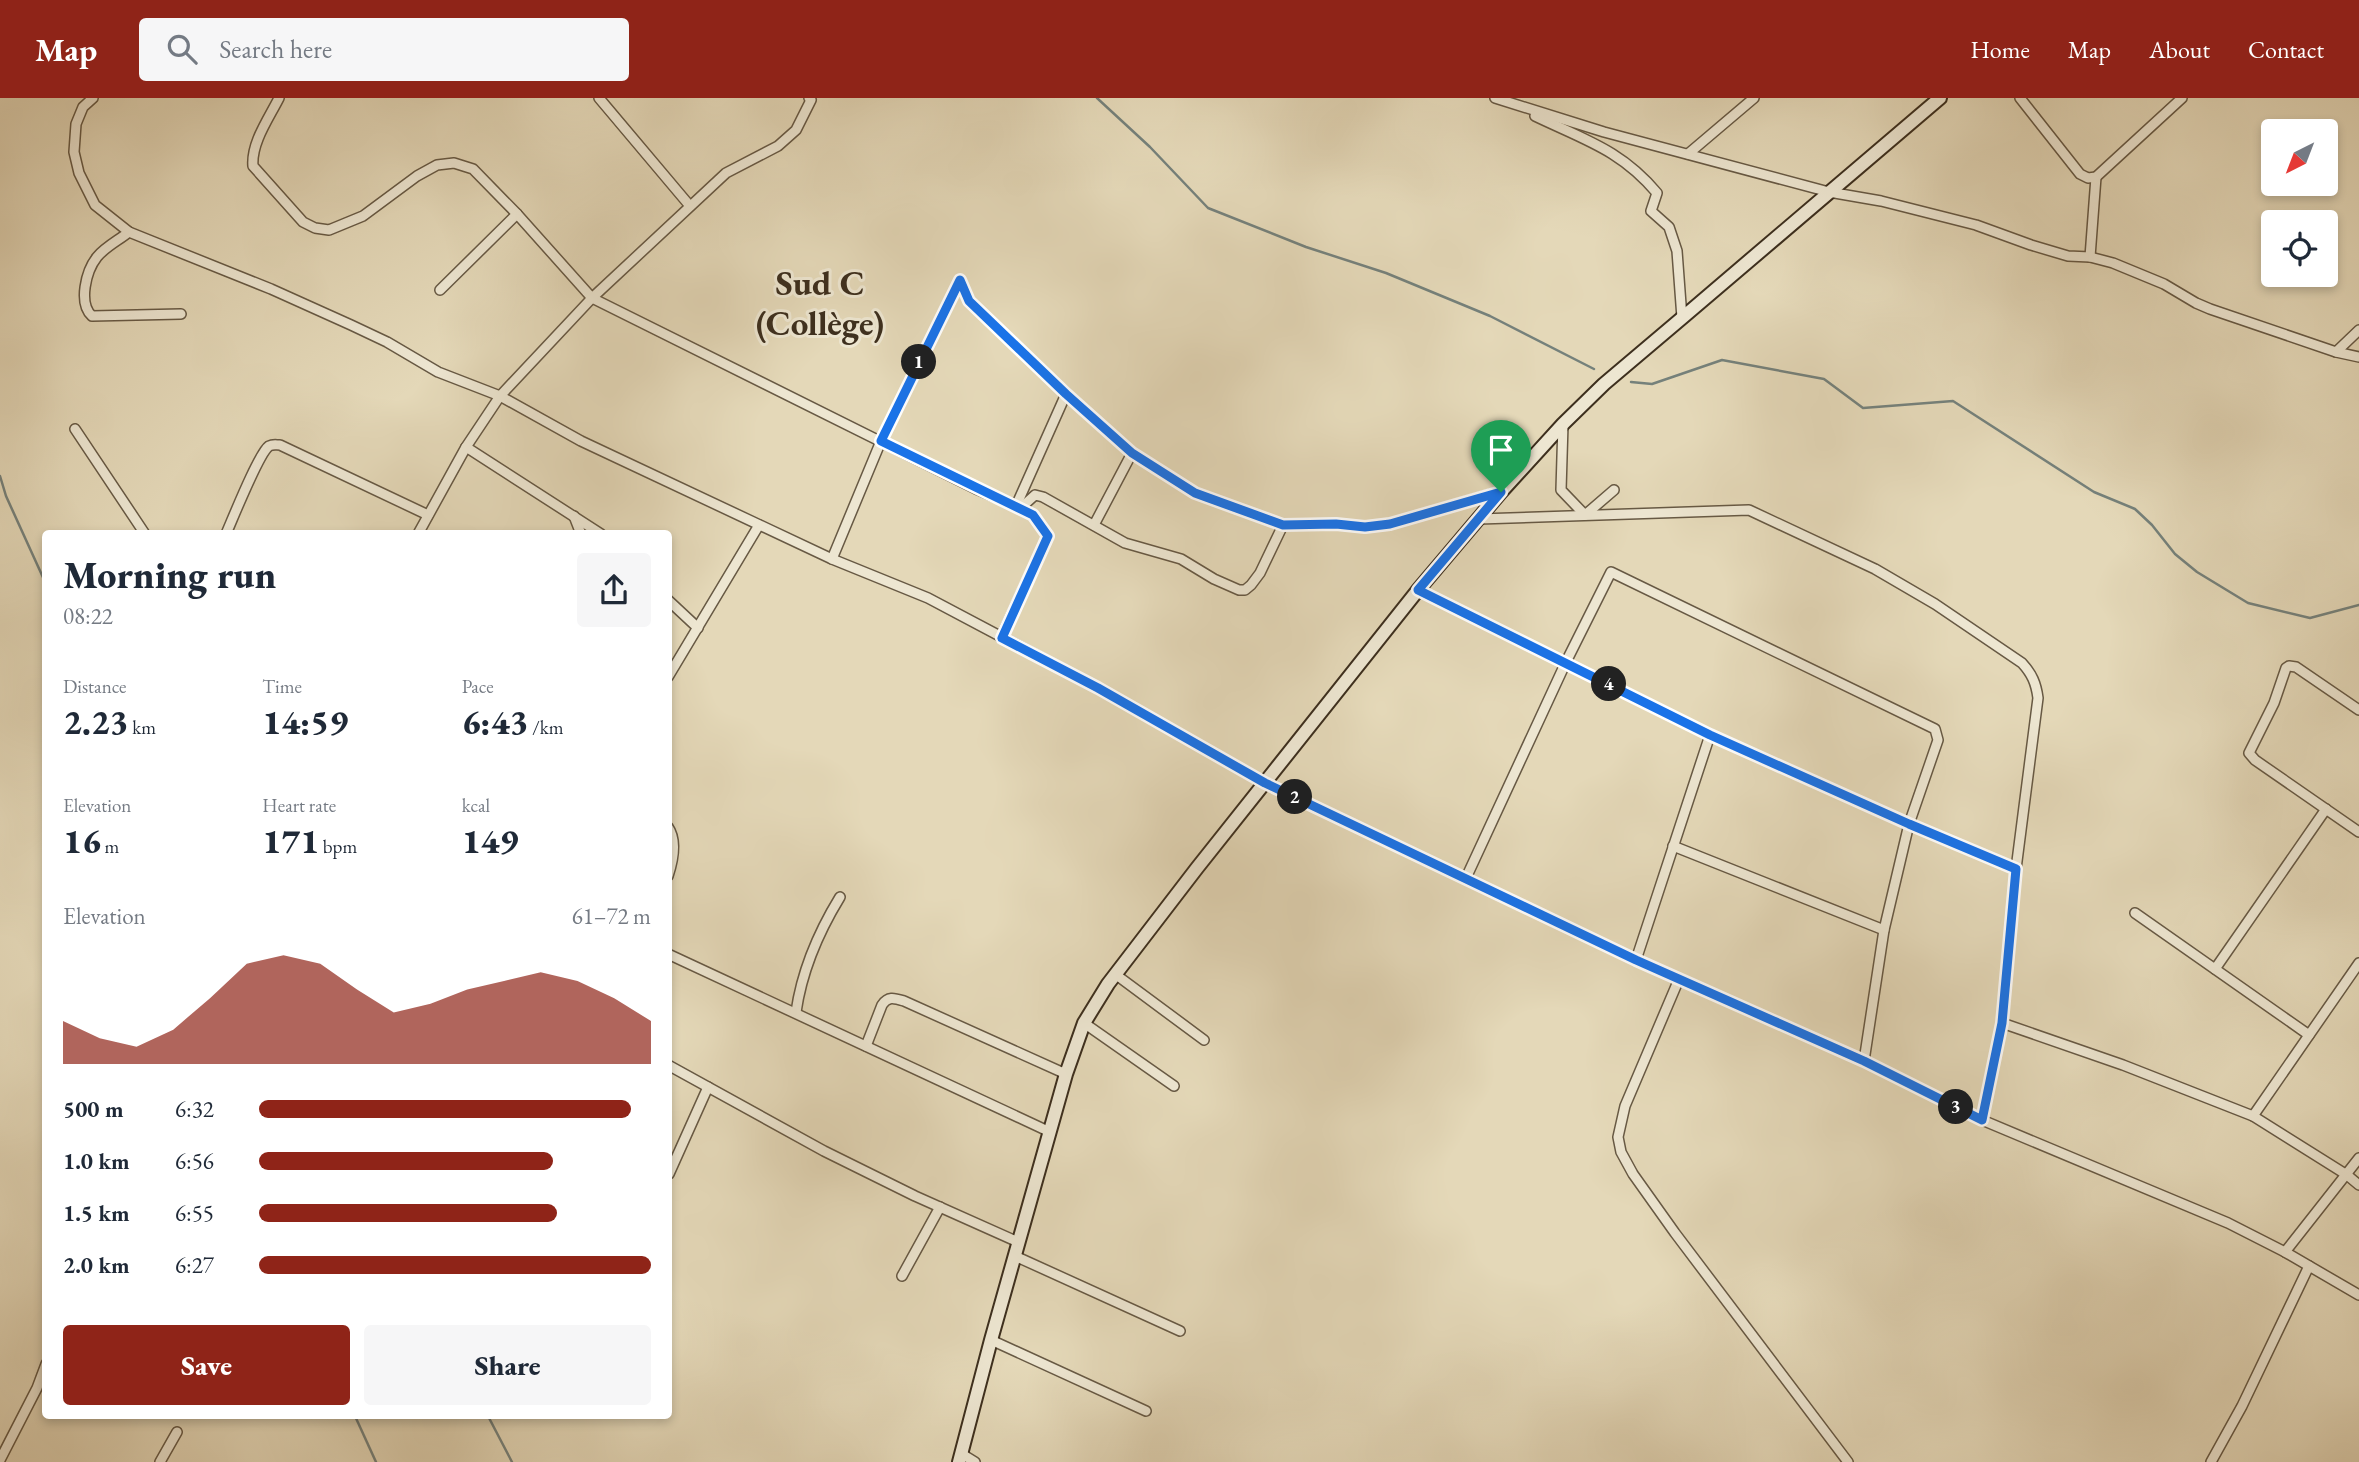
<!DOCTYPE html>
<html lang="en">
<head>
<meta charset="utf-8">
<style>
  body { margin:0; font-family:"EB Garamond",serif; background:#f6f6f7; color:#1f2937; height:100vh; display:flex; flex-direction:column; font-size:26px; white-space:nowrap }
  * { box-sizing:border-box; margin:0 }
  p { font-size:23px; color:#747a83 }
  .icon { flex:none; width:38px; height:38px; fill:none; stroke:currentColor; stroke-width:2; stroke-linecap:round; stroke-linejoin:round }
  .map { position:relative; flex:1; overflow:hidden }
  .sheet { position:absolute; left:42px; top:432px; width:630px; height:889px; display:flex; flex-direction:column; background:#fff; border-radius:7px; box-shadow:0 4px 10px #0003 }
  .sheet>* { flex:none }
  .needle { width:46px; rotate:222deg }
  .tools { position:absolute; left:2261px; top:21px; display:grid; gap:14px }
  .tools a { display:grid; place-items:center; width:77px; height:77px; border-radius:7px; background:#fff; box-shadow:0 4px 10px #0003; font-size:35px }
  .pin { position:absolute; display:grid; place-items:center; width:60px; height:60px; color:#fff; margin:-72px -30px; border-radius:50% 50% 50% 0; rotate:-45deg; box-shadow:0 0 7px #0007 }
  .pin .icon { rotate:45deg }
  .km { position:absolute; width:35px; height:35px; margin:-18px; border-radius:50%; background:#222; color:#fff; font-size:19px; line-height:35px; text-align:center }
  .round { display:grid; place-items:center; flex:none; width:74px; height:74px; border-radius:7px; background:#f6f6f7 }
  .summary { display:flex; align-items:center; justify-content:space-between; height:119px; padding:0 21px }
  h1 { font-size:38px; font-weight:800; line-height:52px }
  .stats { display:grid; grid-template-columns:repeat(3,1fr); gap:10px; height:119px; padding:7px 21px }
  .stats div { display:grid; align-content:center }
  .stats b { font-size:35px; font-weight:800 }
  .stats small { font-size:19px; font-weight:400 }
  .stats p { font-size:19px }
  .chart { height:196px; padding:14px 21px }
  .chart p { display:flex; justify-content:space-between }
  .chart svg { width:100%; height:126px; margin-top:7px; fill:#8f2418; opacity:.7 }
  .cta { display:flex; gap:14px; margin-top:auto; padding:14px 21px }
  .cta a { flex:1; height:80px; border-radius:7px; background:#8f2418; color:#fff; font-size:28px; font-weight:800; line-height:80px; text-align:center }
  .cta a+a { background:#f6f6f7; color:#1f2937 }
  ul { padding:0 21px; list-style:none; font-size:23px }
  li { display:grid; grid-template-columns:112px 84px 1fr; align-items:center; height:52px }
  li i { height:18px; border-radius:9px; background:#8f2418 }
  header { display:flex; align-items:center; gap:42px; box-sizing:border-box; height:98px; padding:0 35px; background:#8f2418; color:#fff }
  header strong { font-size:33px }
  nav { display:flex; gap:38px; margin-inline-start:auto; font-size:24px }
  .search { width:490px; height:63px; background:#f6f6f7; display:flex; align-items:center; gap:18px; box-sizing:border-box; padding:0 24px; border-radius:7px; color:#747a83; font-size:26px }
  .map>svg:first-child { display:block }
  .lines { fill:none; stroke-linecap:round; stroke-linejoin:round }
  .stream { stroke:#75817b; stroke-width:2.5 }
  .street-casing { stroke:#675944; stroke-width:12 }
  .secondary-casing { stroke:#3d2f1e; stroke-width:16 }
  .street { stroke:#ede6d1; stroke-width:9 }
  .secondary { stroke:#ede6d1; stroke-width:12 }
  .route-casing { stroke:#fff; stroke-width:14 }
  .route { stroke:#1a73e8; stroke-width:9 }
  .labels { text-anchor:middle; dominant-baseline:central; stroke-width:6; stroke-linejoin:round; paint-order:stroke }
  .quarter-label { font-size:35px; font-weight:bold; fill:#3d2f1e; stroke:#ede6d1 }
</style>
</head>
<body>
<header>
<strong>Map</strong>
<div class="search"><svg class="icon" aria-label="search" viewBox="0 0 24 24"><circle cx="10" cy="10" r="6"/><path d="M15 15l6 6"/></svg>Search here</div>
<nav><a>Home</a><a>Map</a><a>About</a><a>Contact</a></nav>
</header>
<div class="map">
<svg width="2359" height="1364" viewBox="0 0 2359 1364">
  <rect width="100%" height="100%" fill="#e4d8b8"/>
  <filter id="stains"><feTurbulence type="fractalNoise" baseFrequency=".00286" numOctaves="4"/><feColorMatrix values="0 0 0 0 .2 0 0 0 0 .09 0 0 0 0 .02 0 0 0 .5 -.17"/></filter>
  <radialGradient id="worn" r=".72"><stop offset=".6" stop-color="#630" stop-opacity="0"/><stop offset="1" stop-color="#630" stop-opacity=".3"/></radialGradient>
  <g class="lines">
    <g class="stream">
      <polyline points="1097,0 1150,49 1208,110 1306,149 1386,175 1490,218 1594,271"/>
      <polyline points="1631,284 1652,286 1722,262 1824,281 1863,310 1953,303 2094,394 2135,411 2152,427 2175,456 2197,474 2248,505 2310,520 2359,507"/>
      <polyline points="0,378 6,398 46,486"/>
      <polyline points="355,1318 376,1364"/>
      <polyline points="488,1318 512,1364"/>
    </g>
    <g class="street-casing">
      <g id="street">
        <polyline points="93,0 83,9 76,26 74,54 79,75 95,107 129,134 271,191 351,227 387,244 438,274 500,298 581,343 832,461 928,500 1098,590 1265,685 1636,862 1864,963 1982,1022 2228,1125 2285,1154 2359,1197"/>
        <path d="M279,0C269,20 251,45 253,68L303,124L315,130L329,132L363,118L417,78L437,67L454,65L473,71L517,116L592,200L976,391L1016,408L1025,406L1035,397L1043,399L1125,445L1181,461L1214,481L1239,492H1245L1251,487L1260,475L1283,427"/>
        <polyline points="599,0 690,108"/>
        <polyline points="1495,0 1604,34 1829,94 1881,103 1976,127 2031,147 2068,158 2090,159 2113,165 2164,186 2196,205 2210,211 2336,254 2359,259"/>
        <polyline points="2020,0 2080,76 2088,80 2096,79 2182,0"/>
        <path d="M1535,18C1585,42 1621,52 1657,95L1651,113L1669,129L1677,153L1682,220"/>
        <polyline points="1688,56 1754,0"/>
        <path d="M129,134C119,142 105,149 97,159C86,173 78,205 92,218L181,216"/>
        <polyline points="2090,159 2096,79"/>
        <polyline points="440,192 517,116"/>
        <polyline points="2336,254 2359,232"/>
        <polyline points="1563,326 1561,392 1585,417 1614,392"/>
        <polyline points="75,331 145,436"/>
        <polyline points="466,349 601,436"/>
        <polyline points="574,418 581,436"/>
        <path d="M1479,421L1749,412L1875,471L1935,506L2022,565C2032,576 2036,585 2038,600L2016,771L2002,925L1982,1022"/>
        <polyline points="1094,427 1132,355"/>
        <path d="M226,436C233,420 259,355 269,348C273,346 276,347 280,347L428,417"/>
        <polyline points="418,436 466,349 500,298 592,200 726,75 778,48 796,32 811,2 809,0"/>
        <polyline points="832,461 881,343 960,182 969,203 1066,296 1132,355 1195,395 1283,427 1336,426 1365,429 1390,426 1499,394"/>
        <polyline points="1418,492 1710,637 1909,726 2016,771"/>
        <polyline points="668,502 698,530"/>
        <polyline points="1001,540 1048,438 1033,417 1016,408 1066,296"/>
        <polyline points="668,579 759,427"/>
        <polyline points="2359,612 2296,569 2289,568 2286,570 2274,605 2249,655 2255,662 2359,734"/>
        <path d="M668,729C677,742 673,763 668,778"/>
        <polyline points="1673,748 1884,832"/>
        <polyline points="1466,780 1566,564 1611,474 1935,631 1938,642 1909,726 1884,832 1864,963"/>
        <polyline points="2135,815 2309,937"/>
        <polyline points="668,856 1050,1034"/>
        <polyline points="1636,862 1710,637"/>
        <polyline points="2215,871 2326,711"/>
        <polyline points="1115,876 1204,942"/>
        <polyline points="1679,881 1625,1008 1618,1039 1621,1054 1633,1076 1675,1135 1848,1364"/>
        <path d="M796,914C802,872 818,835 840,799"/>
        <polyline points="1084,925 1174,988"/>
        <polyline points="2002,925 2123,967 2253,1018 2347,1077 2359,1087"/>
        <path d="M866,948L882,907C888,898 894,900 904,903L1066,976"/>
        <polyline points="668,967 824,1053 915,1098 1018,1144"/>
        <polyline points="2253,1018 2359,865"/>
        <polyline points="669,1076 708,989"/>
        <polyline points="2285,1154 2359,1060"/>
        <polyline points="1015,1158 1180,1233"/>
        <polyline points="902,1178 940,1109"/>
        <polyline points="991,1242 1146,1313"/>
        <polyline points="962,1356 975,1364"/>
        <polyline points="0,1362 37,1290 46,1266"/>
        <polyline points="160,1364 177,1334"/>
        <polyline points="2211,1364 2242,1308 2309,1168"/>
      </g>
    </g>
    <g class="secondary-casing">
      <polyline id="secondary" points="959,1364 991,1242 1066,976 1084,925 1108,886 1197,770 1418,492 1501,394 1563,326 1604,286 1682,220 1940,0"/>
    </g>
    <use href="#street" class="street"/>
    <use href="#secondary" class="secondary"/>
  </g>
  <g class="lines">
    <g class="route-casing">
      <polygon id="route" points="960,182 969,203 1066,296 1132,355 1195,395 1283,427 1336,426 1365,429 1390,426 1501,394 1418,492 1710,637 1909,726 2016,771 2002,925 1982,1022 1864,963 1636,862 1265,685 1098,590 1002,540 1048,438 1033,417 881,343"/>
    </g>
    <use href="#route" class="route"/>
  </g>
  <g class="labels">
    <g class="quarter-label">
      <text x="820" y="184">Sud C<tspan x="820" dy="40">(Collège)</tspan></text>
    </g>
  </g>
  <rect width="100%" height="100%" filter="url(#stains)"/>
  <rect width="100%" height="100%" fill="url(#worn)"/>
</svg>
<div class="tools">
<a><svg class="needle" viewBox="-14 -14 28 28"><path d="M0-13l5 13h-10z" fill="#e53935"/><path d="M0 13l5-13h-10z" fill="#747a83"/></svg></a>
<a><svg class="icon" aria-label="locate" viewBox="0 0 24 24"><circle cx="12" cy="12" r="6"/><path d="M12 2v4M12 18v4M2 12h4M18 12h4"/></svg></a>
</div>
<div class="pin" style="left:1501px;top:394px;background:#1e9e55"><svg class="icon" aria-label="arrive" viewBox="0 0 24 24"><path d="M6 21V4h12l-3 4 3 4H6"/></svg></div>
<b class="km" style="left:919px;top:264px">1</b>
<b class="km" style="left:1295px;top:699px">2</b>
<b class="km" style="left:1956px;top:1009px">3</b>
<b class="km" style="left:1609px;top:586px">4</b>
<section class="sheet">
<div class="summary"><div><h1>Morning run</h1><p>08:22</p></div><a class="round"><svg class="icon" aria-label="share" viewBox="0 0 24 24"><path d="M12 15V3M7 8l5-5 5 5M5 13v7h14v-7"/></svg></a></div>
<div class="stats">
<div><p>Distance</p><b>2.23<small> km</small></b></div>
<div><p>Time</p><b>14:59</b></div>
<div><p>Pace</p><b>6:43<small> /km</small></b></div>
</div>
<div class="stats">
<div><p>Elevation</p><b>16<small> m</small></b></div>
<div><p>Heart rate</p><b>171<small> bpm</small></b></div>
<div><p>kcal</p><b>149</b></div>
</div>
<div class="chart"><p><span>Elevation</span>61–72 m</p>
<svg viewBox="0 0 160 44" preserveAspectRatio="none"><path d="M0 44V29L10 35L20 38L30 32L40 21L50 9L60 6L70 9L80 18L90 26L100 23L110 18L120 15L130 12L140 15L150 21L160 29V44z"/></svg>
</div>
<ul>
<li><b>500 m</b>6:32<i style="width:95%"></i></li>
<li><b>1.0 km</b>6:56<i style="width:75%"></i></li>
<li><b>1.5 km</b>6:55<i style="width:76%"></i></li>
<li><b>2.0 km</b>6:27<i style="width:100%"></i></li>
</ul>
<div class="cta"><a>Save</a><a>Share</a></div>
</section>
</div>
</body>
</html>
